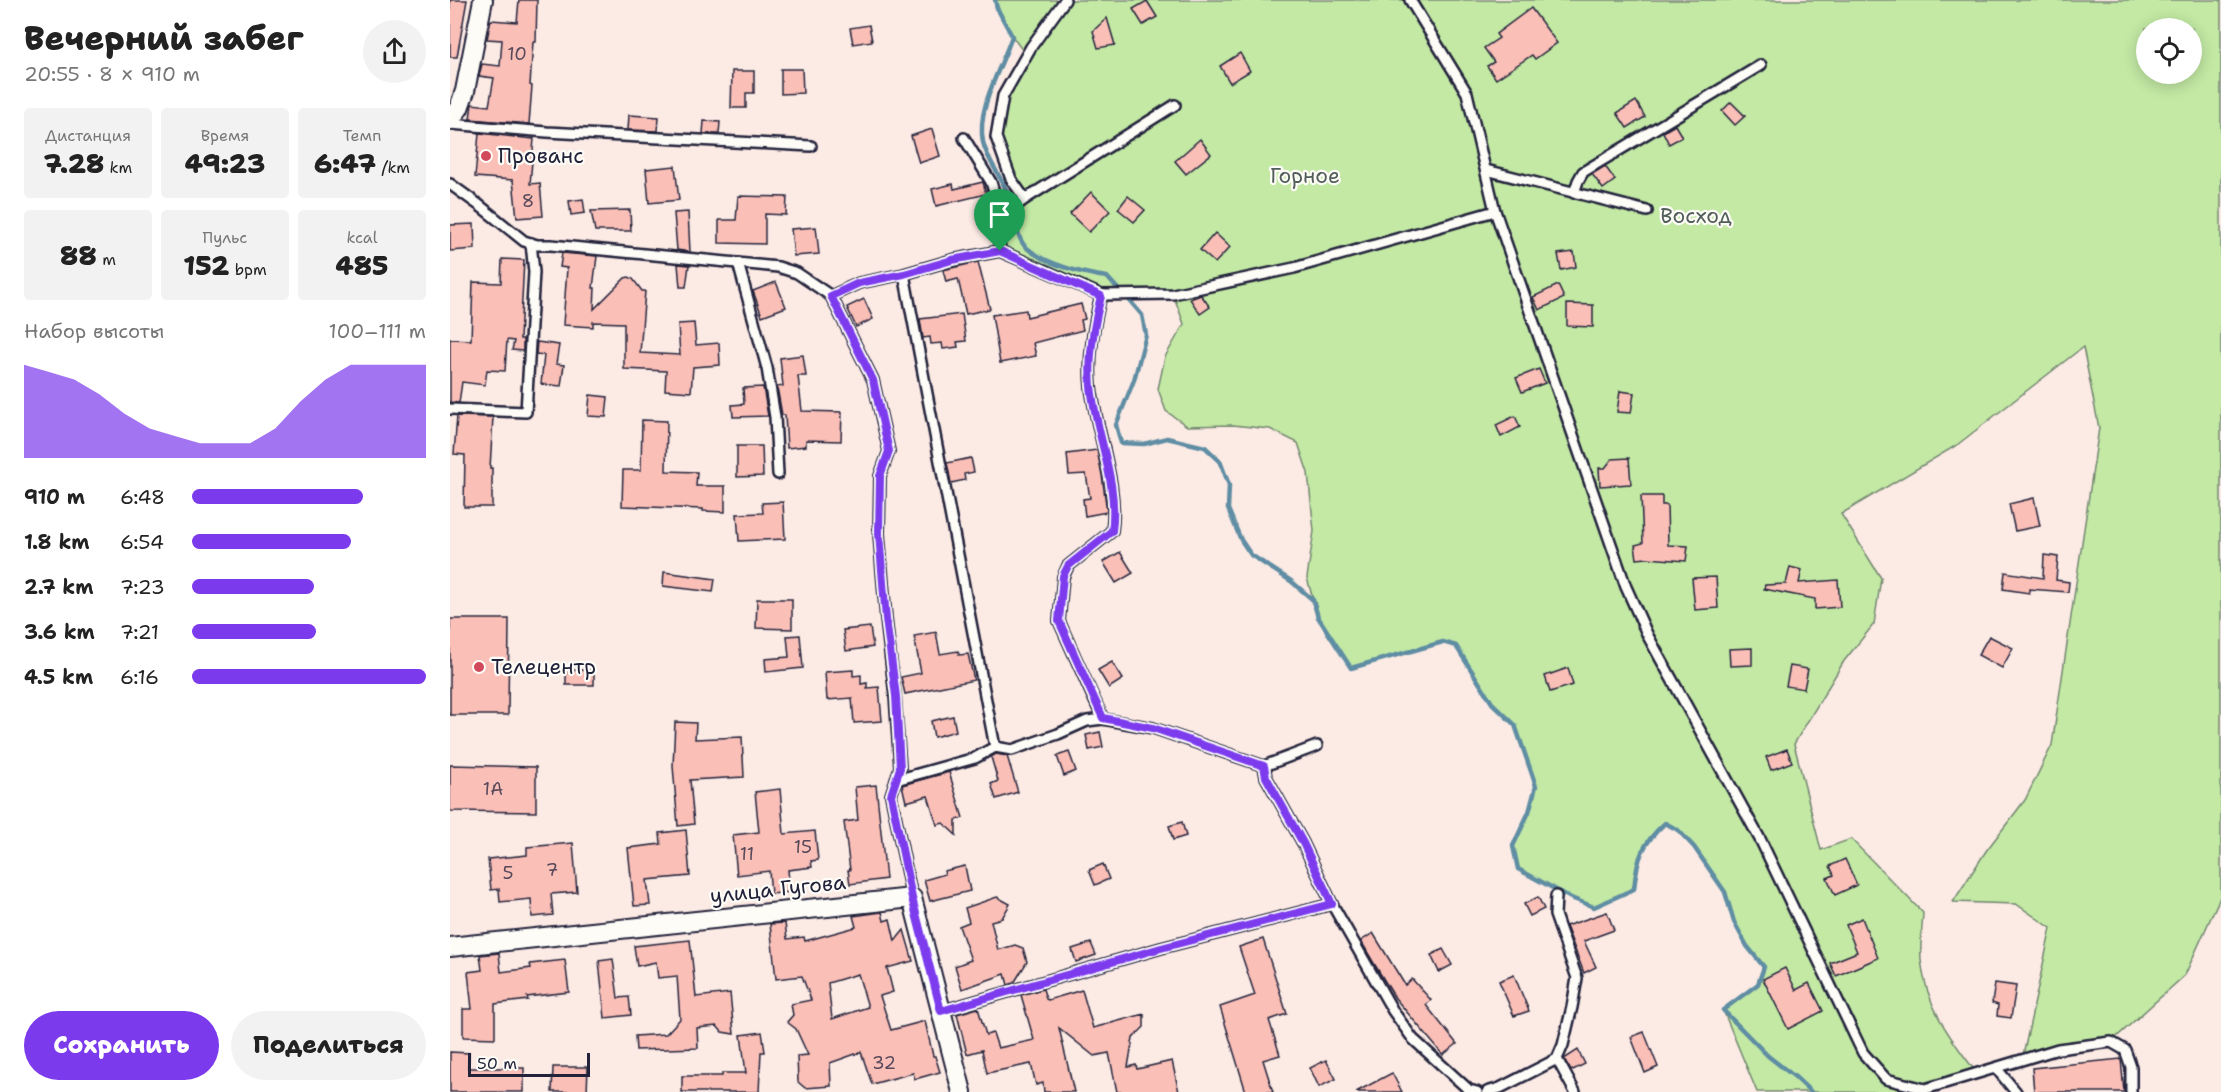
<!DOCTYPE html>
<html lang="ru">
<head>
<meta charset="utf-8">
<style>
  body { margin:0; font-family:"Shantell Sans",sans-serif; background:#f2f2f2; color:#222; height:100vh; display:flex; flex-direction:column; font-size:22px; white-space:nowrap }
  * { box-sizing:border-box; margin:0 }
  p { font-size:20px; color:#767676 }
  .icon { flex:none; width:33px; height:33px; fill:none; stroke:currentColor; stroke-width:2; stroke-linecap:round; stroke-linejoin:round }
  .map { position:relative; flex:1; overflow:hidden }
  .drawer { display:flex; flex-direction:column; background:#fff; width:450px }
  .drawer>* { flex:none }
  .fabs { position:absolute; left:1686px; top:18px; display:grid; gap:12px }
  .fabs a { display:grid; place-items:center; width:66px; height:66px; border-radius:50%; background:#fff; box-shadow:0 3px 15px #0003; font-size:30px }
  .scale { position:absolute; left:18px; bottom:15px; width:122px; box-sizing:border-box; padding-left:6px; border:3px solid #22223b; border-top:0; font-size:16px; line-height:21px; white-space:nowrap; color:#22223b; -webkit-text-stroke:4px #fdfcf7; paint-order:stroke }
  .pin { position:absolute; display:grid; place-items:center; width:51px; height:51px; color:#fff; margin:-62px -26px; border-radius:50% 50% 50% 0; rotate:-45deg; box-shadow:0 0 6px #0007 }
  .pin .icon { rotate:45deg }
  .round { display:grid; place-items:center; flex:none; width:63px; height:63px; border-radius:32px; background:#f2f2f2 }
  .summary { display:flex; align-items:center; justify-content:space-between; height:102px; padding:0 24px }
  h1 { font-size:33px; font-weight:800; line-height:45px }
  .figures { display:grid; grid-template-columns:repeat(3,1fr); gap:9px; height:102px; padding:6px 24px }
  .figures div { display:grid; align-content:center; border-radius:6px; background:#f2f2f2; text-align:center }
  .figures b { font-size:26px; font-weight:800 }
  .figures small { font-size:16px; font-weight:400 }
  .figures p { font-size:16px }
  .chart { height:168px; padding:12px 24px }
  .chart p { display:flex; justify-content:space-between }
  .chart svg { width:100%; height:108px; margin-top:6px; fill:#7c3aed; opacity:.7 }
  .action { display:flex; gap:12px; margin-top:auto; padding:12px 24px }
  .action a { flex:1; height:69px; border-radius:36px; background:#7c3aed; color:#fff; font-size:24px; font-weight:800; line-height:69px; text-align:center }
  .action a+a { background:#f2f2f2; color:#222 }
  ul { padding:0 24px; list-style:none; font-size:20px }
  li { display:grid; grid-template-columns:96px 72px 1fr; align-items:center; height:45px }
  li i { height:15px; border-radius:8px; background:#7c3aed }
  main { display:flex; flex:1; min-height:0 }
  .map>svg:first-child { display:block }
  .green { fill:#c3e9a4; stroke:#728670; stroke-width:1.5; fill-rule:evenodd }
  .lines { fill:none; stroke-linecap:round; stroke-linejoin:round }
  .stream { stroke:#5f8da3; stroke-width:4.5 }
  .building { fill:#fabfb7; stroke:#22223b; stroke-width:1.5; fill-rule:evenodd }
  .lane-casing { stroke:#22223b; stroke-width:14 }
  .street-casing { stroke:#22223b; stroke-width:22 }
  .lane { stroke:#fdfcf7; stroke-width:9 }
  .street { stroke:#fdfcf7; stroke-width:18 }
  .route-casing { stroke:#fff; stroke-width:12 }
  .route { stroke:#7c3aed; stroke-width:8 }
  .poi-dot { fill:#d1495b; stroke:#fdfcf7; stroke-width:2 }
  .labels { text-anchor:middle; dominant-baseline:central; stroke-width:4.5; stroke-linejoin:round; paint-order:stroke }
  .number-label { font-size:18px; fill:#58495a }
  .poi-label { font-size:21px; fill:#22223b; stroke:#fdfcf7; text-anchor:start }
  .park-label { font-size:21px; fill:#525e5a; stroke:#fdfcf7 }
  .street-label { font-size:21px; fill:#22223b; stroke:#fdfcf7 }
</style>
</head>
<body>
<main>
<section class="drawer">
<div class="summary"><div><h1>Вечерний забег</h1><p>20:55 · 8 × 910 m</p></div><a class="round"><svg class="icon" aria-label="share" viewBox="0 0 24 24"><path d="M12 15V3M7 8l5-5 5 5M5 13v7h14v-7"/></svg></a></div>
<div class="figures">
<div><p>Дистанция</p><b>7.28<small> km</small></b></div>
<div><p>Время</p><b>49:23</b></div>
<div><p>Темп</p><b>6:47<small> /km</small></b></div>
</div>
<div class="figures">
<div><b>88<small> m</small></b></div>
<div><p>Пульс</p><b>152<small> bpm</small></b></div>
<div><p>kcal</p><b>485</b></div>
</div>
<div class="chart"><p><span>Набор высоты</span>100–111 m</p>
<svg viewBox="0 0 160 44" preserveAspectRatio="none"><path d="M0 44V6L10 9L20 12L30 18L40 26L50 32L60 35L70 38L80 38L90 38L100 32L110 21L120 12L130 6L140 6L150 6L160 6V44z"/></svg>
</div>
<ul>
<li><b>910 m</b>6:48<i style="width:73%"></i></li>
<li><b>1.8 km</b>6:54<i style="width:68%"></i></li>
<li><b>2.7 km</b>7:23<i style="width:52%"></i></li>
<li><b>3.6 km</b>7:21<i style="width:53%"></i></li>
<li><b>4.5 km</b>6:16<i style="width:100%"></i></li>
</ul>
<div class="action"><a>Сохранить</a><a>Поделиться</a></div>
</section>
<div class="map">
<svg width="1771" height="1092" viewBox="0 0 1771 1092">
  <rect width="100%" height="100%" fill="#fceae4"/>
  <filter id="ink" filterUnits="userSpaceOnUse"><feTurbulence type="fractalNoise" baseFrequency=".0167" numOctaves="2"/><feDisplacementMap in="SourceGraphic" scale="12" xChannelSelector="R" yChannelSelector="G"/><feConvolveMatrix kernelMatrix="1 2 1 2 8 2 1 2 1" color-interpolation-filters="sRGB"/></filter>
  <g filter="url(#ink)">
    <path class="green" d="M545,0H1771V895L1735,975L1661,1042L1572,1060L1601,928L1566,904L1503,902L1536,851L1575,800L1602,745L1649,428L1633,347L1507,445L1391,514L1431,578L1424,624L1394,661L1344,744L1371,850L1401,839L1473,913C1472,928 1470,945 1471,960C1476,1006 1499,1037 1526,1072L1475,1089L1458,1084L1452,1092H1307L1273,1010L1308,984L1313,967L1297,946L1284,922L1275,892L1244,847L1229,830L1215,823C1191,844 1187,858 1184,889L1144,907L1121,898L1068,869L1063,846L1079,812L1086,786L1065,725L1042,703L1006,646L993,642L901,668L868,617L857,578L864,531L858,473L848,443L820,429L783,425L737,426L716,411L708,389L715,357L734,324L723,294L651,295L550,251L548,226L574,199L546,137L553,96L576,55C564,39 549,20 545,0ZM1696,28H1742V74H1696Z"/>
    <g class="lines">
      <g class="stream">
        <path d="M545,0L547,8L562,36C552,67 526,108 533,142C537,162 556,181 562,205"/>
        <path d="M565,222C567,231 570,243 577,248C595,264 634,274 657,277L667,288"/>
        <path d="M680,301L692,315L696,335L684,380L666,425L671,443L694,444L717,438L755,447L770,461L779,485L778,509L791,540L801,555L841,581L863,600L868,617L901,668L993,642L1006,646L1042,703L1065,725L1086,786L1079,812L1063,846L1068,869L1121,898L1144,907L1184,889C1187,858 1192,844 1215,823L1228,830L1244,847L1275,892L1284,922L1297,946L1314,967L1308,984L1273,1010L1318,1056L1345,1077L1361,1092"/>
      </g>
    </g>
    <g class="building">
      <polygon points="0,0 17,0 7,57 0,57"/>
      <polygon points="69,0 87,0 86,42 83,42 80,85 82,86 79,124 20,119 22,104 39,106 44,78 29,76 32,64 50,66 52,40 37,39 41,20 67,22"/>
      <polygon points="697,1 707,17 693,25 683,9"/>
      <polygon points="1081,8 1107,43 1085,59 1082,55 1046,79 1037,66 1044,62 1034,48 1049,38 1046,34"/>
      <polygon points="657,18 665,45 648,48 643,31"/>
      <polygon points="419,25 422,41 403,44 400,28"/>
      <polygon points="790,53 800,71 780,83 770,66"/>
      <polygon points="331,69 352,69 353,93 331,94"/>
      <polygon points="282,71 304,71 304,93 296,93 296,108 281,108"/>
      <polygon points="1186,101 1195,117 1177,128 1167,113"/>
      <polygon points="1281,102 1295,116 1285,125 1272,111"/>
      <polygon points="179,115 209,117 208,131 178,130"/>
      <polygon points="254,121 270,122 269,134 253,134"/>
      <polygon points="1225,125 1232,137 1219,144 1213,132"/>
      <polygon points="482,129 490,156 469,163 461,136"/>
      <polygon points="29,133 84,139 80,184 90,183 93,216 67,218 63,180 25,177"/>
      <polygon points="750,139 761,154 736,174 725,161"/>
      <polygon points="225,166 229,200 199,203 196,169"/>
      <polygon points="1155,166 1165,180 1153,189 1142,174"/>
      <polygon points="533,182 536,194 486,206 482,189 503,184 504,189"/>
      <polygon points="641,192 660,211 639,232 620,214"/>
      <polygon points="288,196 337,197 336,215 315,214 315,244 269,243 269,220 286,220"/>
      <polygon points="678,196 695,210 684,222 668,209"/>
      <polygon points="133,199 135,213 121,215 119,201"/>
      <polygon points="180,210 181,231 145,231 141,211"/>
      <polygon points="238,212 240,252 227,250 224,213"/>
      <polygon points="24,224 25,249 0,251 0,225"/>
      <polygon points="366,227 369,254 344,256 341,229"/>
      <polygon points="765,233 780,247 765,263 750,250"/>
      <polygon points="1124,252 1126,267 1111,270 1108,254"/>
      <polygon points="112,253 147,256 143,288 145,288 144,309 175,278 179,277 183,279 192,291 195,291 190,353 230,355 228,324 244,323 246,345 269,343 270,365 243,367 241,392 215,390 216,371 174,369 174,323 143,322 143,327 113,325 117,268 110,267"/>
      <polygon points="52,259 74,260 70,339 73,339 73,351 62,350 64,341 57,340 55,371 37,370 35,385 12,382 9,403 0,402 0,339 21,340 23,282 51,283"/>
      <polygon points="528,262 540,309 516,314 508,279 496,282 493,270"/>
      <polygon points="228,264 239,265 236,287 230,287"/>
      <polygon points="326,282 336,307 312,316 303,291"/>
      <polygon points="1108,285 1114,298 1089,310 1083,297"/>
      <polygon points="751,295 760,307 750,314 740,299"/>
      <polygon points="414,299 423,319 406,327 397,307"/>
      <polygon points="631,304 635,319 631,320 633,330 583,343 586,356 550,363 542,315 576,310 577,317"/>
      <polygon points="1117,304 1143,305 1143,327 1117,326"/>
      <polygon points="512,314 516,341 507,342 508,347 493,349 492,343 481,344 480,337 473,338 470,319"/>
      <polygon points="87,342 109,345 106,364 114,365 111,386 91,384 94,355 86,354"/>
      <polygon points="353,355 356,376 348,376 352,411 392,412 391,441 356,440 356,446 337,448 335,415 332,415 327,387 333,386 330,358"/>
      <polygon points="1089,369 1095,383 1072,392 1066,378"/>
      <polygon points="313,387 318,416 283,417 282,405 294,404 293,388"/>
      <polygon points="1170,391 1184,393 1181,413 1167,412"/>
      <polygon points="140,395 158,397 156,417 138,416"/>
      <polygon points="7,416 43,417 40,468 42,468 42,507 14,507 15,455 4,454"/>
      <polygon points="1065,416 1070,427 1051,437 1046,425"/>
      <polygon points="192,420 217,421 216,471 247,472 246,486 275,486 275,512 253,511 253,509 172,506 173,470 191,470"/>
      <polygon points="287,446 312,446 313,476 287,477"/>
      <polygon points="647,450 652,475 657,512 635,516 633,499 640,498 636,474 619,475 617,454"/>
      <polygon points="521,458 524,472 514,474 515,480 501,483 497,463"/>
      <polygon points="1179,458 1181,484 1150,486 1149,468 1155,468 1162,459"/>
      <polygon points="1191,496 1212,496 1212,505 1217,505 1218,545 1238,546 1236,561 1197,558 1187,559 1185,545 1193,543"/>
      <polygon points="1584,498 1590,526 1565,531 1559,504"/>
      <polygon points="333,502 335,539 289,541 287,514 313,513 312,503"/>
      <polygon points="670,552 683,573 666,583 653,562"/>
      <polygon points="1594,555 1608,557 1606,580 1619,582 1618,592 1579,589 1579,593 1553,589 1555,572 1593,578"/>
      <polygon points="1340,567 1352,570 1349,583 1388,580 1390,607 1365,609 1365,599 1314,589 1315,585 1336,584"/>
      <polygon points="214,572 265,579 263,592 213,586"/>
      <polygon points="1266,577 1268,608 1245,610 1242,578"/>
      <polygon points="307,599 342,599 342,629 306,628"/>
      <polygon points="0,619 59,619 58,715 0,715"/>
      <polygon points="420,627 423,647 396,651 393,630"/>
      <polygon points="486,632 490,654 508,651 509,655 518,654 524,680 455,694 451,677 471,673 464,636"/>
      <polygon points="350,635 353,668 316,672 315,659 339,657 337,636"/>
      <polygon points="1539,636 1563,648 1552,668 1528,655"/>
      <polygon points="1302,648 1302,665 1280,666 1279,649"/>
      <polygon points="662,662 673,679 659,688 648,670"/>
      <polygon points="1340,666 1358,669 1354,689 1336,686"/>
      <polygon points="1118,668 1123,685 1100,692 1095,676"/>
      <rect x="116" y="670" width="28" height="15"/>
      <polygon points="403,670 403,676 411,675 411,684 417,683 417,688 429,687 432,721 404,723 402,698 377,700 375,672"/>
      <polygon points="503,716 506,731 484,737 481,721"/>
      <polygon points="225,722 246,723 245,739 292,737 294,777 240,780 244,824 228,826 223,766"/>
      <polygon points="650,732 653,747 639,750 636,735"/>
      <polygon points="1337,749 1342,762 1321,770 1316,757"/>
      <polygon points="619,752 626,771 614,776 607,756"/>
      <polygon points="546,754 557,756 568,792 546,799 541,784 548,781 541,757"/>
      <polygon points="0,765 86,767 86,812 0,811"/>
      <polygon points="499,772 513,818 506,820 506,835 493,823 487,825 478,796 456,802 452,785"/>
      <polygon points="426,785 436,879 400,884 398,870 400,870 394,822 408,820 405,787"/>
      <polygon points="330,789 334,834 365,831 368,860 361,861 362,867 338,870 340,892 321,894 319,871 287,875 283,835 309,832 305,792"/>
      <polygon points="732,822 736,836 723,840 719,826"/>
      <polygon points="236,830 240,876 197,880 200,905 184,906 178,848 211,844 210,833"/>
      <polygon points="123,843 127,892 101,894 103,915 82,917 81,899 50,902 49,889 41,890 38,859 77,855 77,847"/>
      <polygon points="1395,859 1407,885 1385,895 1377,878 1384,875 1380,866"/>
      <polygon points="653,864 659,879 645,885 639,870"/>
      <polygon points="515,866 520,891 480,901 474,880 495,874 494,871"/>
      <polygon points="547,897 560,904 552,918 541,921 548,950 565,945 573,948 577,962 564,983 558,985 555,974 512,989 505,966 521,960 509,926 519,922 515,908"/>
      <polygon points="1088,897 1094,909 1080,916 1074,904"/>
      <path d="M432,912L434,921L440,919L445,941L454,930L463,961L437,968L443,992L430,996L441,1030L475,1021L483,1056H485L490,1072L465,1079L463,1073L422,1084L411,1052L380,1063L381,1086L355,1088L348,1082L347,1056L358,1055L346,1029L337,1022L343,1015L341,1004L361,1000L352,976L326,979L320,924L335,923L337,939L354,937L355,941L406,927L403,916ZM408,974L418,1007L382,1019L378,983Z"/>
      <polygon points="1157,912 1164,930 1134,941 1146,967 1134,973 1116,926"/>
      <polygon points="1412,918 1428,958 1386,976 1380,963 1407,952 1396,925"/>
      <polygon points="923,933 955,985 962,979 981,1000 976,1005 1007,1044 993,1055 945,998 922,960 911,941"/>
      <polygon points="813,939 837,1014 819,1020 830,1055 813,1060 823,1092 796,1092 770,1007 805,995 789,947"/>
      <polygon points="240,940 246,997 280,993 284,1034 272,1032 267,1026 247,1028 248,1048 186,1050 185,1036 216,1034 230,1019 227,976 208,978 206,962 187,966 184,946"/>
      <polygon points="641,943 646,955 626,962 622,949"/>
      <polygon points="993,949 1002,965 989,972 981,955"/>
      <polygon points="49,953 51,972 81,968 80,964 115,960 119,992 77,997 78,1000 45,1004 45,1038 13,1037 13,1009 22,1009 18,972 32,970 30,955"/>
      <polygon points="163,959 168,998 179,997 181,1015 155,1018 149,961"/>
      <polygon points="1335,968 1346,990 1359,983 1373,1011 1338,1029 1313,979"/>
      <polygon points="1064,975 1079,1011 1064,1016 1049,981"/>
      <polygon points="1545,983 1566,986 1561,1018 1547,1016 1548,1005 1542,1003"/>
      <polygon points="593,989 596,999 598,1000 632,990 643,1028 694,1014 694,1027 683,1038 678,1067 686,1065 687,1069 722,1061 729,1092 667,1092 659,1053 644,1056 609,1028 624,1092 594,1092 593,1083 586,1085 581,1064 537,1073 532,1050 517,1054 507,1014 528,1008 536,1035 543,1033 548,1048 584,1040 571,995"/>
      <polygon points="312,1032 315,1052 311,1052 309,1092 232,1092 232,1076 272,1076 272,1073 296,1073 291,1035"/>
      <polygon points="1194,1032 1208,1067 1195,1073 1181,1037"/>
      <polygon points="1128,1050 1135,1064 1121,1071 1114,1059"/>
      <polygon points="0,1052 19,1053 18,1068 74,1068 74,1092 0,1092"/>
      <polygon points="1671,1059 1674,1092 1584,1092 1582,1068"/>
      <polygon points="876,1060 886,1079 869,1087 860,1068"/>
      <polygon points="103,1067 138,1067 137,1092 102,1092"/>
      <polygon points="942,1073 952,1092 906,1092"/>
    </g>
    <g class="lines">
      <g class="lane-casing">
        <g id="lane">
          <polyline points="960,0 1017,93 1045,211 1176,587 1198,636 1311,841 1413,1053 1436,1079 1475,1089 1608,1049 1661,1042 1675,1050 1681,1067 1681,1092"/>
          <polyline points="0,124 97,132 361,146"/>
          <polyline points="514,138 541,182 552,218"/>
          <polyline points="1036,170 1197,211"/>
          <polyline points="0,184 29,205 74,241 87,245 101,245 328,267 347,273 381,296 423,380 439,451 430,476 429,534 436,619 445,696 450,768 441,795 462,898"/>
          <polyline points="1124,193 1128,181 1133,172 1311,65"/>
          <polyline points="575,199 725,105"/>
          <path d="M550,251C547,217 548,220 575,199L561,179L546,137L553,96L581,47L615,0"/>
          <polyline points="288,263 317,368 325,417 328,474"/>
          <polyline points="454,274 545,747"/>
          <path d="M651,295C644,325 638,356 641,386C646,434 669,483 662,531L618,566L613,577L609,621L653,719"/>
          <polyline points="381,296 409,283 454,274 502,260 550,251 651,295 723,294 844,268 1045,211"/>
          <polyline points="0,409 76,412 84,272 81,243"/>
          <polyline points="814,766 816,777 853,843 882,904 943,1011 963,1039 1019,1090 1027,1092"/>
          <polyline points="446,780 525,758 545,747 562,750 608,734 637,721 653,719 703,728 814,766 867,746"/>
          <polyline points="491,1011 711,948 882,904"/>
          <polyline points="1107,1059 1125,1092"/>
          <polyline points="1546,1068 1566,1092"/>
          <polyline points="1037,1092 1050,1088 1107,1059 1113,1045 1122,1007 1127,978 1105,915 1106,896"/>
        </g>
      </g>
      <g class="street-casing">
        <g id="street">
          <polyline points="0,120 9,108 15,91 33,0"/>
          <polyline points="0,947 462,898 512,1092"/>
        </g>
      </g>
      <use href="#lane" class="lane"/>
      <use href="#street" class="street"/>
    </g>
  </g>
  <g class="lines" filter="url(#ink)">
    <g class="route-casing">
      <path id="route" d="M550,251L651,296C644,325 638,356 641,386C646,435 669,483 662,531L618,566L613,576L609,621L653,718L703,728L814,766L816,777L853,843L882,904L711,948L491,1011L462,898L441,795L450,768L446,696L436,619L429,534L430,476L439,451L423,380L381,296L409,283L454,274L502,260Z"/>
    </g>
    <use href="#route" class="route"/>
  </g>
  <g class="poi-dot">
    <circle cx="36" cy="156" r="6"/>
    <circle cx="29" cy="667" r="6"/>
  </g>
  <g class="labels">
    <g class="number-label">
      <text x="67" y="54">10</text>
      <text x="78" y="201">8</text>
      <text x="43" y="789">1А</text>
      <text x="353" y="847">15</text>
      <text x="297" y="854">11</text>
      <text x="102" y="870">7</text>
      <text x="58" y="873">5</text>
      <text x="434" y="1063">32</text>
    </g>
    <g class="poi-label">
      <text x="48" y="156">Прованс</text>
      <text x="41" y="667">Телецентр</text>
    </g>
    <g class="park-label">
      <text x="855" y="176">Горное</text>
      <text x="1246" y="216">Восход</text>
    </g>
    <g class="street-label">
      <text transform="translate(328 889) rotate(-6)">улица Гугова</text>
    </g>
  </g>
</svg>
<div class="fabs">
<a><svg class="icon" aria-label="locate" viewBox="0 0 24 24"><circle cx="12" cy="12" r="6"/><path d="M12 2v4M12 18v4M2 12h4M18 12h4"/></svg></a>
</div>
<div class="scale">50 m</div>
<div class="pin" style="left:550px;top:251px;background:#1e9e55"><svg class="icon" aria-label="arrive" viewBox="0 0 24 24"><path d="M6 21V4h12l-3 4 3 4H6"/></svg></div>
</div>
</main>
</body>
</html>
